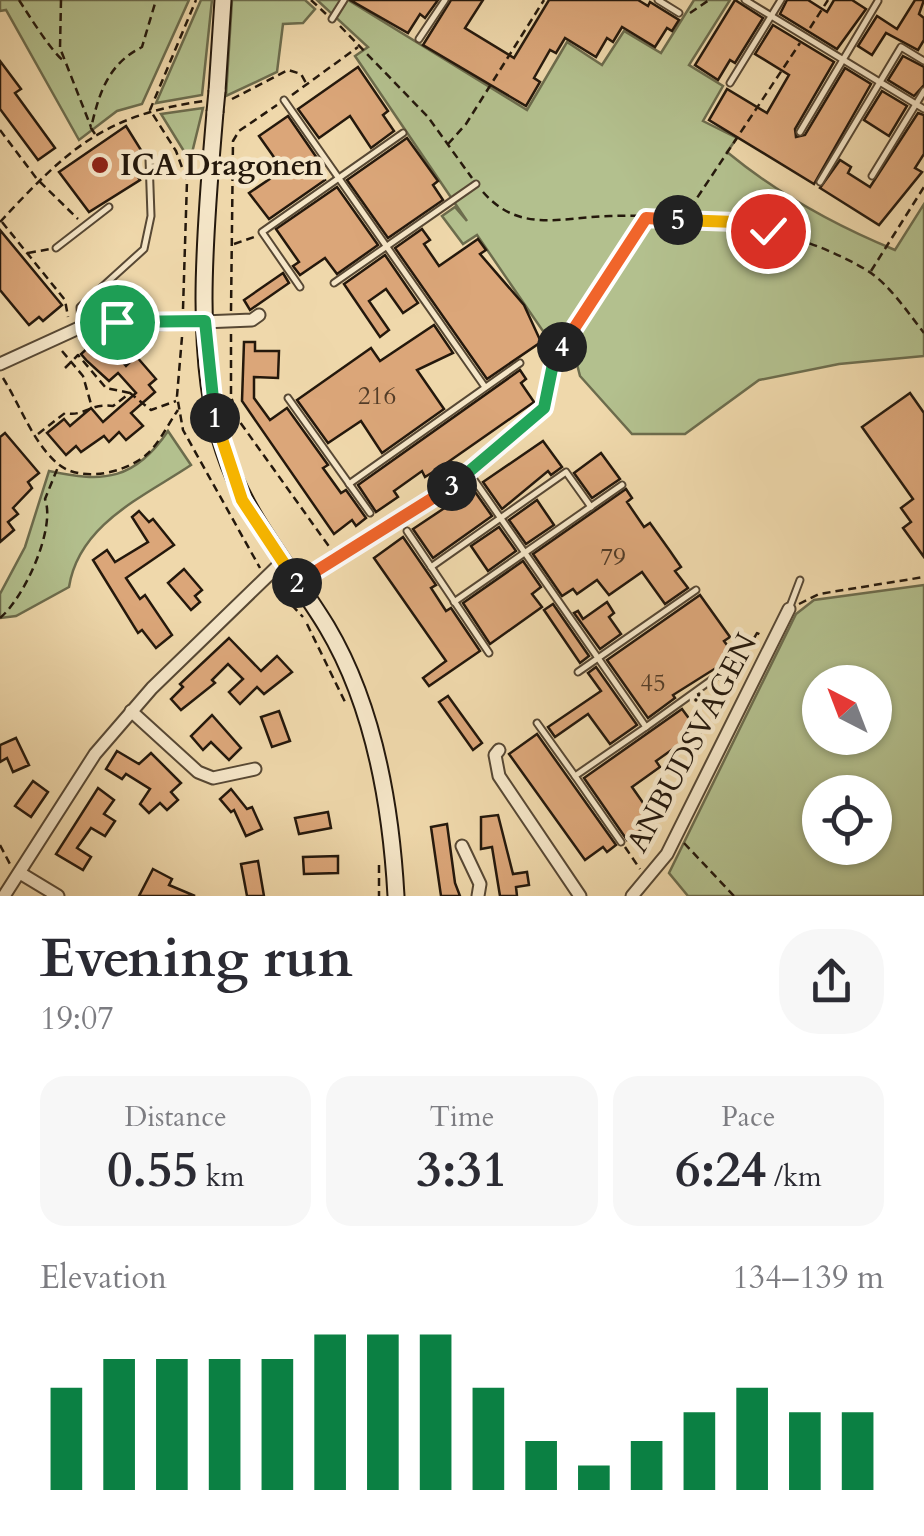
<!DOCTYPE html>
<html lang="en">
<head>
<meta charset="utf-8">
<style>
  body { margin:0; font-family:Cardo,serif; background:#f7f7f7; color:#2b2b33; height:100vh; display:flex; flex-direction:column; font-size:38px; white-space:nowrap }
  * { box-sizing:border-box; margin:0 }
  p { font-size:32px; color:#7c7c81 }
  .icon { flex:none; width:55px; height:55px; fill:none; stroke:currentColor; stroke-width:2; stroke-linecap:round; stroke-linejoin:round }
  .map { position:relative; height:896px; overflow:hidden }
  .drawer { display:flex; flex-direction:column; background:#fff; flex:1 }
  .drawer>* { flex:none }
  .needle { width:65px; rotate:318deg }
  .controls { position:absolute; left:802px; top:665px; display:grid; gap:20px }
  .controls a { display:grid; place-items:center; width:90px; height:90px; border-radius:50%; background:#fff; box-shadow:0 2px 8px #0004; font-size:50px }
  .pin { position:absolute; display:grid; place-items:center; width:85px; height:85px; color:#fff; margin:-42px; border:5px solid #fff; border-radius:50%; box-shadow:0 2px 10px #0007 }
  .km { position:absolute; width:50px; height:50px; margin:-25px; border-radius:50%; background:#222; color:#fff; font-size:28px; line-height:50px; text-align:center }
  .round { display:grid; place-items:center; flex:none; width:105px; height:105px; border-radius:40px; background:#f7f7f7 }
  .head { display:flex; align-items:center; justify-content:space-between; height:170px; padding:0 40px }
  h1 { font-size:55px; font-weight:700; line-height:75px }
  .stats { display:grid; grid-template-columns:repeat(3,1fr); gap:15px; height:170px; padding:10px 40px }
  .stats div { display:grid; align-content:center; border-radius:25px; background:#f7f7f7; text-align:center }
  .stats b { font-size:50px; font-weight:700 }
  .stats small { font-size:28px; font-weight:400 }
  .stats p { font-size:28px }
  .chart { height:280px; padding:20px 40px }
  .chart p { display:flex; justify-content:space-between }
  .chart svg { width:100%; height:180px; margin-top:10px; stroke:#0b8043; stroke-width:6 }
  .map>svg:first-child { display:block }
  .green { fill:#b3c08e; stroke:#6c6c4d; stroke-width:2.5; fill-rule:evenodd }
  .building { fill:#dba679; stroke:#24180c; stroke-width:2.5 }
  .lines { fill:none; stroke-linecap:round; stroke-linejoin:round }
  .service-casing { stroke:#574834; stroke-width:9 }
  .minor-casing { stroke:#574834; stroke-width:15 }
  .secondary-casing { stroke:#24180c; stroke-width:19 }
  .path { stroke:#24180c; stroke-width:2.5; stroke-dasharray:8 5; stroke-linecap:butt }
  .service { stroke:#f5e6c8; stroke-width:5 }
  .minor { stroke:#f5e6c8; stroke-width:11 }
  .secondary { stroke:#f5e6c8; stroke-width:15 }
  .secondary-bridge-casing { stroke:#24180c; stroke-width:19; stroke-linecap:butt }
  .secondary-bridge { stroke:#f5e6c8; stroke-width:15 }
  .split-1-casing { stroke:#fff; stroke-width:20 }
  .split-2-casing { stroke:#fff; stroke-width:20 }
  .split-3-casing { stroke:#fff; stroke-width:20 }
  .split-4-casing { stroke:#fff; stroke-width:20 }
  .split-5-casing { stroke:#fff; stroke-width:20 }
  .split-6-casing { stroke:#fff; stroke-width:20 }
  .split-1 { stroke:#22a559; stroke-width:12 }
  .split-2 { stroke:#f5b400; stroke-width:12 }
  .split-3 { stroke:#f0652b; stroke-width:12 }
  .split-4 { stroke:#22a559; stroke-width:12 }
  .split-5 { stroke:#f0652b; stroke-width:12 }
  .split-6 { stroke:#f5b400; stroke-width:12 }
  .poi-dot { fill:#8f2418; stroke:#f5e6c8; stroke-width:4 }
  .labels { text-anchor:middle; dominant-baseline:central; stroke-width:9; stroke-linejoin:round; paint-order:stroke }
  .number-label { font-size:25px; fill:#523c27 }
  .poi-label { font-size:30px; font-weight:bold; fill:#24180c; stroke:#f5e6c8; text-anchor:start }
  .street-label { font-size:30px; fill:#24180c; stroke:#f5e6c8 }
</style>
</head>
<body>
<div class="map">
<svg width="924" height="896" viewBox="0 0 924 896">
  <rect width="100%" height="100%" fill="#efd8ab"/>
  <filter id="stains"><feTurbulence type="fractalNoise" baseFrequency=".002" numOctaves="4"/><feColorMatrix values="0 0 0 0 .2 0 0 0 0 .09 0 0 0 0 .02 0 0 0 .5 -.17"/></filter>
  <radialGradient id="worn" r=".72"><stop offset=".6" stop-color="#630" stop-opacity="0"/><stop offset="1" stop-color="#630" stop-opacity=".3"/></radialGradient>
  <g class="green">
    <polygon points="0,0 189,0 142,104 117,111 79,140 6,10 0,11"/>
    <polygon points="201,0 212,0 202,95 156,103"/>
    <polygon points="232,0 305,0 315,9 303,23 283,24 277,72 226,96"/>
    <path d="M317,0H348L527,110L567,42L602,65L624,31L661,53L694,0H730L689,65L723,86L703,121L737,138L727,152C778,194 834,225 895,250L924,204V356L839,364L759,380L685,434H632L580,376L569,333L547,337L477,235L463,244L442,216L455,207L467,221L355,56L368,47Z"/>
    <polygon points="203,108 190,161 161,114"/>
    <path d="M168,431L191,465C143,497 79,524 69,587L16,616L0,618V594L25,547L49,471C104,483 135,480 168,431Z"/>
    <path d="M924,585V896H688L669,873L796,614L814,600ZM820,682H875V738H820ZM820,792H875V848H820Z"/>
  </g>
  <g class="building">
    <polygon points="350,0 438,0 425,18 420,14 408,33"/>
    <polygon points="451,0 483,0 465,28 514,58 549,0 638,0 648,6 650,2 679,20 672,31 667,28 655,47 622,27 613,42 607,38 596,57 565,38 556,53 550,50 534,78 540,82 526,106 423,45"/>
    <polygon points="735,0 763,18 735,63 730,60 718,80 695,65"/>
    <polygon points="787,0 808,0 827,12 834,0 852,0 866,9 837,49 780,14"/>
    <polygon points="915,0 924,0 919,14 924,18 924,40 918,50 886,33 872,55 858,46 877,16 897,29"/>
    <polygon points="773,25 834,62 795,129 796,137 805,135 845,68 871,84 814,184 709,120 727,89 767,113 789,75 755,54"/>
    <polygon points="903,56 924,67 924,85 914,96 888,80"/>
    <polygon points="0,61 21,89 15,93 55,148 38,160 0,109"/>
    <polygon points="358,67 388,111 383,115 394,131 371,148 350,116 319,138 298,109"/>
    <polygon points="882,91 907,106 889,136 864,120"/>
    <polygon points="918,113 924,115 924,154 915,168 922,172 879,225 820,188 840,160 851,167 848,173 870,187"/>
    <polygon points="288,116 319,161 313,165 325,180 269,219 249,193 283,170 259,136"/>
    <polygon points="126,126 141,150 126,159 140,180 89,212 59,172"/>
    <polygon points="407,138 438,181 433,185 443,200 388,238 347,180"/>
    <polygon points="337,187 378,245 337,274 325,258 300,275 293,266 299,262 276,229"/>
    <polygon points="422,229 430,240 424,244 439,266 478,239 486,250 480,254 524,305 541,342 487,379 395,248"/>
    <polygon points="0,230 62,305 43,321 39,317 29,325 0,290"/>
    <polygon points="385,255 418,303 403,313 386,289 369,301 389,330 380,337 344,284"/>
    <polygon points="283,273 289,283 250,310 244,300"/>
    <polygon points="434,325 453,353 417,370 444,409 382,453 361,421 328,443 297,400 371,348 380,361"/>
    <polygon points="244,342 255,342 255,351 279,351 278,378 254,377 254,398 270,420 287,408 328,465 323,468 341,493 346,490 366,518 356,526 352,520 334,534 242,401"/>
    <polygon points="92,344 99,352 107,344 126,366 136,356 156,379 149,385 155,392 131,413 143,426 126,440 119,432 109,442 104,436 81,452 76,446 66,455 47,433 64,419 70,426 91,408 103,422 136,393 118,373 109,381 87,361 81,354"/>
    <polygon points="520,370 526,379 521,383 534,402 441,467 425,477 422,471 394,491 398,497 376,512 358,485"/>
    <polygon points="910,393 924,413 924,557 903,528 911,522 901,508 913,499 862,427"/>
    <polygon points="5,433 39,473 28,482 32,488 13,508 18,514 8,522 14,530 0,542 0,437"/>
    <polygon points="543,441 562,467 551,475 548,471 502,509 483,482"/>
    <polygon points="601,453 620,479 592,498 574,473"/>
    <polygon points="473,489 492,516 433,558 413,529"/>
    <polygon points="626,489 632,498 627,502 644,527 650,523 670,551 681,567 675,571 688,588 665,604 642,572 609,595 597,580 577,594 573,589 562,596 533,554"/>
    <polygon points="537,500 554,525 526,544 509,520"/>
    <polygon points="139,511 149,522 153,519 174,545 126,578 140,599 145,595 172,635 156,648 142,630 138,633 93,560 107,550 115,562 148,542 132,517"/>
    <polygon points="499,527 516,551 488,571 471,546"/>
    <polygon points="403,537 436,585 431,588 446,611 451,608 480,651 429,686 423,678 446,661 374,558"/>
    <polygon points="523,561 541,587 532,594 542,607 490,644 463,603"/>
    <polygon points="184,569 202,590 195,596 200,602 191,610 168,583"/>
    <polygon points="700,595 730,637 724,641 735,656 673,695 675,698 648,718 607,660"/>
    <polygon points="607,602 614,613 609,617 621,634 600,649 574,613 578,611 583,619"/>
    <polygon points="553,604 589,656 580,663 544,610"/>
    <polygon points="229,638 261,671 277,656 292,672 264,694 257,687 240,704 229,692 243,679 228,664 212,680 215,683 181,710 171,699 183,687 180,684"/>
    <polygon points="596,667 637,725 610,744 588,714 555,737 548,727 601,691 588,673"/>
    <polygon points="448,696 482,743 473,750 439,702"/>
    <polygon points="682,709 702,736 691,744 687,739 656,761 660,767 632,787 655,820 627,840 584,778"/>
    <polygon points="279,711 290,741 272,747 261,717"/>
    <polygon points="212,715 241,748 229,760 211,742 203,750 191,736"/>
    <polygon points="537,734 616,845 607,852 603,847 585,860 509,754"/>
    <polygon points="16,738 29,765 13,772 7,758 0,762 0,745"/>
    <polygon points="117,751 139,764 151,753 181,783 171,792 178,800 167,810 160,803 149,813 140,804 150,789 126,774 122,779 106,769"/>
    <polygon points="33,781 48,792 31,817 15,806"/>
    <polygon points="98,788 114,800 104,814 115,821 105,836 91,828 77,848 91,857 83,870 56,854"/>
    <polygon points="231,789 247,809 252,807 262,829 246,836 234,810 231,812 220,799"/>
    <polygon points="328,812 331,828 299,834 295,818"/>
    <polygon points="498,815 513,874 527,872 529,885 516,887 517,896 500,896 492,847 481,849 481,817"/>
    <polygon points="447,824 455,883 460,896 441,896 431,827"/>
    <polygon points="338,856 338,873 304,874 303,857"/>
    <polygon points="258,861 264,896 247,896 241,864"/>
    <polygon points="153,869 172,879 169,885 195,896 139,896"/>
  </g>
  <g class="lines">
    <g class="service-casing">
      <g id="service">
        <polyline points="658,0 679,13"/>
        <polyline points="745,0 924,109"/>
        <polyline points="332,19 344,0"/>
        <polyline points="419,39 445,0"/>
        <polyline points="730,83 781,0"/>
        <polyline points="284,100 485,387"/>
        <polyline points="800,132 878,1"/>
        <polyline points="872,176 924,91"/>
        <polyline points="820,182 901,47 924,61"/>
        <polyline points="56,248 109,207"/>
        <polyline points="334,283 476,184"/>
        <polyline points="300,287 262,232 403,133"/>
        <polyline points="81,324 80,307 144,249 151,216 149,159"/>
        <polyline points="288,398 370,513"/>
        <polyline points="470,474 646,727 742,658"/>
        <polyline points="349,484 520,363"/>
        <polyline points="407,531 489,653"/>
        <polyline points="431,567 566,472 591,507"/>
        <polyline points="454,602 622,485"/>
        <polyline points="789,609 800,580"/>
        <polyline points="578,672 696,590"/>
        <polyline points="537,723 575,776"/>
        <polyline points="621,842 575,776 646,727"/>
      </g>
    </g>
    <g class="minor-casing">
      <g id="minor">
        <polyline points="0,364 81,327 252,320 259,315"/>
        <polyline points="131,711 198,772 213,778 255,769"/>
        <polyline points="499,750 495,755 499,776 580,896"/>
        <polyline points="462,846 480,884 478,896"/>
        <polyline points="20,873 58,896"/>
        <polyline points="4,896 95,754 152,688 282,562"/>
        <polyline points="632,896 667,854 789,609"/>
      </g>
    </g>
    <g class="secondary-casing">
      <g id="secondary">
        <polyline points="217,91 223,0"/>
        <path d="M215,112C207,212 191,357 224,451C246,518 291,568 327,627C374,706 391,806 396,896"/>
      </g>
    </g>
    <g class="path">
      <path d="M19,0C28,14 53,54 64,61"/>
      <polyline points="61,0 60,48 91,127"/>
      <polyline points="311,0 326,14"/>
      <polyline points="690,13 709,0"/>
      <polyline points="340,26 428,117 472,178"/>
      <polyline points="810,28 828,0"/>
      <polyline points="292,95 358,47"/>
      <polyline points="232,99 288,70 301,74 306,83"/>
      <polyline points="0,130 37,179 78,219"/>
      <path d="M95,134L91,128C99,93 108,64 142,47L156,0"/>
      <polyline points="448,144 466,124 544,0"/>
      <path d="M483,192C520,234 561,217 610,216C697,214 792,225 868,271C889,284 909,314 924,333"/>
      <polyline points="683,219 800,43"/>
      <path d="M0,222C67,150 103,115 204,101"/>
      <polyline points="2,222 65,300 68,317"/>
      <polyline points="234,244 254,237"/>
      <polyline points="28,253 50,249"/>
      <polyline points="871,271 924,187"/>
      <polyline points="183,309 187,181 176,151 150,110 196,0"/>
      <polyline points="231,311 233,141 239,131 277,105"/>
      <polyline points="231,334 231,396 237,418 338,559"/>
      <polyline points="182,337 177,396 183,430 260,568"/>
      <polyline points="62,351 83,376 91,404"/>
      <polyline points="65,368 78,355 106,388 130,393"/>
      <path d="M3,378C20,405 33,443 58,464C81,483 125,473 146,455C159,444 168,424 178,410"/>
      <path d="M38,434L65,413C85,417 89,403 113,406L130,393L151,410L176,401"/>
      <polyline points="476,467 515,428 544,408 554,359 645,219"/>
      <polyline points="310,578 463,479"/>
      <polyline points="274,586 303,617"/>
      <polyline points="799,604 819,594 924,577"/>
      <path d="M0,618C24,598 56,529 45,499L58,467"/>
      <polyline points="307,624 345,702"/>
      <polyline points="748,649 757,633 761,635"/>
      <polyline points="684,843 734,896"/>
      <polyline points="0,845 11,866"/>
      <polyline points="625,847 640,869"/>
      <polyline points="379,865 379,896"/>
    </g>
    <use href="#service" class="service"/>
    <use href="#minor" class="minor"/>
    <use href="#secondary" class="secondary"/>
    <g class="secondary-bridge-casing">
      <polyline id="secondary-bridge" points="215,112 217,91"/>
    </g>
    <use href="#secondary-bridge" class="secondary-bridge"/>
  </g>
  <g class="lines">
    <g class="split-1-casing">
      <polyline id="split-1" points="117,322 205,321 215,418"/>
    </g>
    <g class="split-2-casing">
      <polyline id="split-2" points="215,418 242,500 297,583"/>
    </g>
    <g class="split-3-casing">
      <polyline id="split-3" points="297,583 452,486"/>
    </g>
    <g class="split-4-casing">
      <polyline id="split-4" points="452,486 544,408 554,359 562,347"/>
    </g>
    <g class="split-5-casing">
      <polyline id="split-5" points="562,347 646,218 678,220"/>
    </g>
    <g class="split-6-casing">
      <polyline id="split-6" points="678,220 736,222 768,231"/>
    </g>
    <use href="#split-1" class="split-1"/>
    <use href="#split-2" class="split-2"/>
    <use href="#split-3" class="split-3"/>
    <use href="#split-4" class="split-4"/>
    <use href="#split-5" class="split-5"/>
    <use href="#split-6" class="split-6"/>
  </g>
  <circle class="poi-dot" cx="100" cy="165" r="10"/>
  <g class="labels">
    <g class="number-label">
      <text x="377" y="396">216</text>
      <text x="613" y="557">79</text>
      <text x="653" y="683">45</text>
    </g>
    <g class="poi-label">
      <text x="120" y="165">ICA Dragonen</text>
    </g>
    <g class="street-label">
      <text transform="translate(692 743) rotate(-62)">ANBUDSVÄGEN</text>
    </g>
  </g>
  <rect width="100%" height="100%" filter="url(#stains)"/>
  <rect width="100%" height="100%" fill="url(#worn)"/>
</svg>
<div class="controls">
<a><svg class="needle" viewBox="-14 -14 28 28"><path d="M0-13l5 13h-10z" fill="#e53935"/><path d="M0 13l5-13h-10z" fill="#7c7c81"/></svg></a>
<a><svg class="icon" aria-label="locate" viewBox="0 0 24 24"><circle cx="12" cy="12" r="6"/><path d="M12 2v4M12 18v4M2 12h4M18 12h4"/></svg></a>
</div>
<div class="pin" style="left:117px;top:322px;background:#1e9e55"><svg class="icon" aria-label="arrive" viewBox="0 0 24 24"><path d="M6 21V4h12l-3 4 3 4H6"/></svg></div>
<div class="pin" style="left:768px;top:231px;background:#d93025"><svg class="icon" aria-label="check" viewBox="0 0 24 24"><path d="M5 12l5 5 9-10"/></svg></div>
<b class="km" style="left:215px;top:418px">1</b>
<b class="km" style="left:297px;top:583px">2</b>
<b class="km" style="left:452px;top:486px">3</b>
<b class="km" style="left:562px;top:347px">4</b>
<b class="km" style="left:678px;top:220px">5</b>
</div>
<section class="drawer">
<div class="head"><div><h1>Evening run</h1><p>19:07</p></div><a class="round"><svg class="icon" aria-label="share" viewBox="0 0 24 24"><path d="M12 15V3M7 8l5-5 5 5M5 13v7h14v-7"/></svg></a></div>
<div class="stats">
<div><p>Distance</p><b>0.55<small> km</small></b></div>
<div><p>Time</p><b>3:31</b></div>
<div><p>Pace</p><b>6:24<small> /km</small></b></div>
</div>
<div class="chart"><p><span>Elevation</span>134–139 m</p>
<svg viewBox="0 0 160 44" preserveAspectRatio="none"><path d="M5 44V19M15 44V12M25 44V12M35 44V12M45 44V12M55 44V6M65 44V6M75 44V6M85 44V19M95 44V32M105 44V38M115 44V32M125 44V25M135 44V19M145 44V25M155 44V25"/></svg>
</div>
</section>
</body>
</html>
